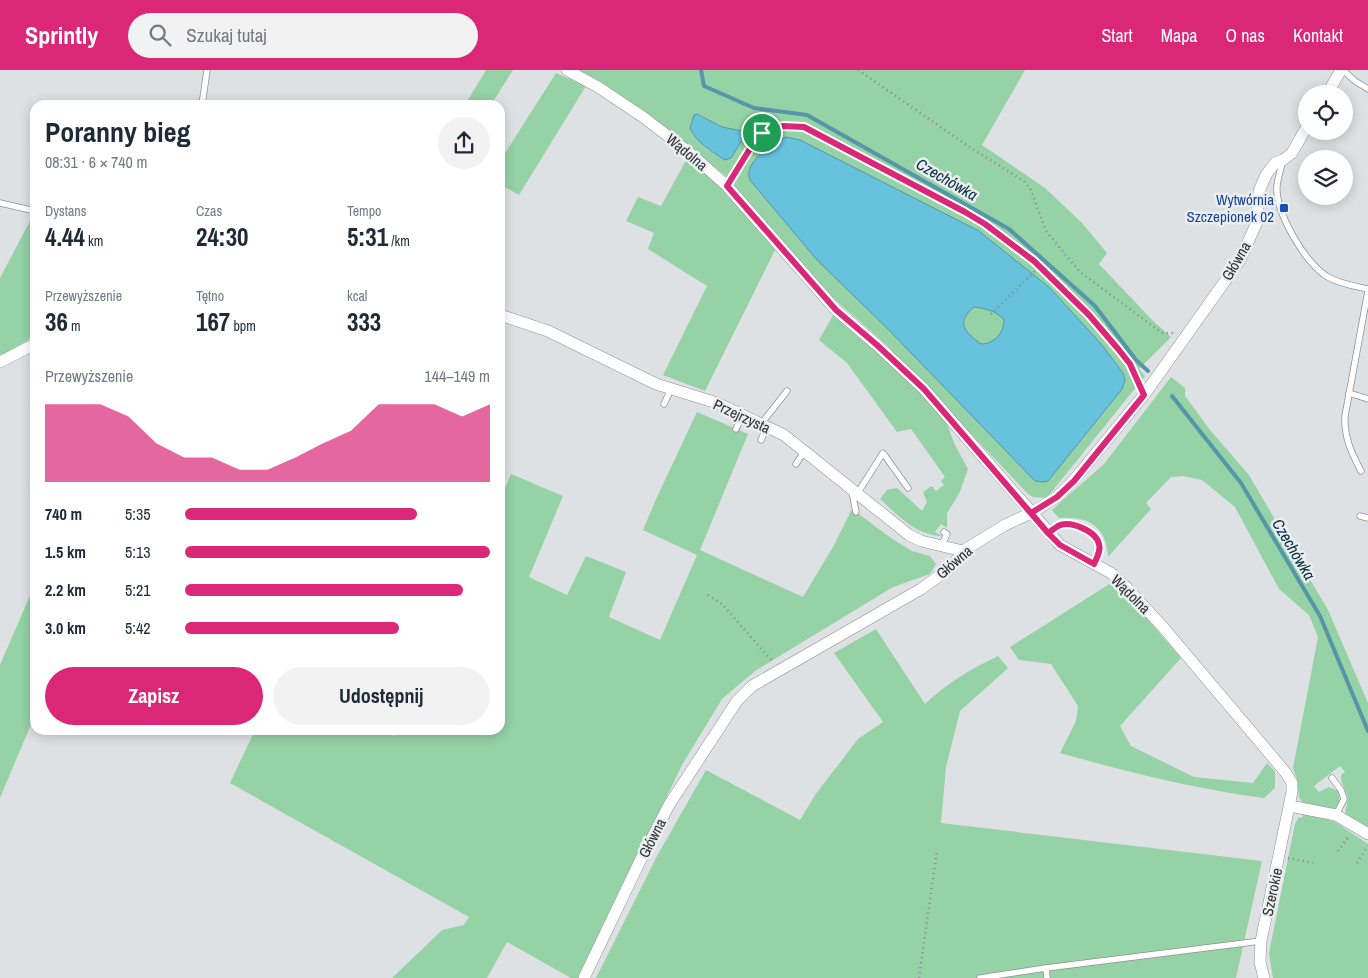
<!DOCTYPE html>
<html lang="pl">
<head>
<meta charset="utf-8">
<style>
  body { margin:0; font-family:"Archivo Narrow",sans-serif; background:#f2f2f3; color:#1f2937; height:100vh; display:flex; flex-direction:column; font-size:19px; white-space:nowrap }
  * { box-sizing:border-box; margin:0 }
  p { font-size:16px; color:#747a83 }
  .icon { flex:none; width:28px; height:28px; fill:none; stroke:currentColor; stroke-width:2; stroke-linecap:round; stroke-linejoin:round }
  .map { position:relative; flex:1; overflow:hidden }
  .details { position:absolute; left:30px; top:30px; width:475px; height:635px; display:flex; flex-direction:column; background:#fff; border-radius:15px; box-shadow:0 2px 12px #0003 }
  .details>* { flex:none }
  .controls { position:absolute; left:1298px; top:15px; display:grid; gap:10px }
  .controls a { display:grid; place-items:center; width:55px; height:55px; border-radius:50%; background:#fff; box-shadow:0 2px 12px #0003; font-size:25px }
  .pin { position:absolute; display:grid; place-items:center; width:42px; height:42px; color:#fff; margin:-21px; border:2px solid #fff; border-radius:50%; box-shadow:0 1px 5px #0007 }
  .round { display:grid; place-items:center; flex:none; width:52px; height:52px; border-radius:26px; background:#f2f2f3 }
  .overview { display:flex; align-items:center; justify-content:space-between; height:85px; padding:0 15px }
  h1 { font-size:28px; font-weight:700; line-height:38px }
  .metrics { display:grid; grid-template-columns:repeat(3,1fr); gap:8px; height:85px; padding:5px 15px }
  .metrics div { display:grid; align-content:center }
  .metrics b { font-size:25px; font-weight:700 }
  .metrics small { font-size:14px; font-weight:400 }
  .metrics p { font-size:14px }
  .chart { height:140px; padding:10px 15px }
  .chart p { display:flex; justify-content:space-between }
  .chart svg { width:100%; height:90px; margin-top:5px; fill:#db2777; opacity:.7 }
  .primary-button { display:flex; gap:10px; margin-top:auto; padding:10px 15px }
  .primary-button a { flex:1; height:58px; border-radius:30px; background:#db2777; color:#fff; font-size:20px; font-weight:700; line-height:58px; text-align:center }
  .primary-button a+a { background:#f2f2f3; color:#1f2937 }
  ul { padding:0 15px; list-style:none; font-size:16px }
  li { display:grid; grid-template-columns:80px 60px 1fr; align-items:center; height:38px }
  li i { height:12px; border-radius:6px; background:#db2777 }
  header { display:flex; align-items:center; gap:30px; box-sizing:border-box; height:70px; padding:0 25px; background:#db2777; color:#fff }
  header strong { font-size:24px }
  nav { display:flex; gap:28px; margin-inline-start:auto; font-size:18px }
  .search { width:350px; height:45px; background:#f2f2f3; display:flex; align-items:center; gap:12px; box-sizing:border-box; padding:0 18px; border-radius:28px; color:#747a83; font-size:19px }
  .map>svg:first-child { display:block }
  .green { fill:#95d2a6; fill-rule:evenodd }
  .water { fill:#67c2dd; stroke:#5696a9; fill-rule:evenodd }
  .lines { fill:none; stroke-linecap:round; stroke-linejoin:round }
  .stream { stroke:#5696a9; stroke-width:4 }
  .lane-casing { stroke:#8f9194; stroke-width:7 }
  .street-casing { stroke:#8f9194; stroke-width:12 }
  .path { stroke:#858789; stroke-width:2.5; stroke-dasharray:1 4; stroke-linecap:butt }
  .lane { stroke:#fff; stroke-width:5.5 }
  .street { stroke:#fff; stroke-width:11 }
  .route-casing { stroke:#fff; stroke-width:10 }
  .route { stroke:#db2777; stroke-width:6 }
  .transit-dot { fill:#1a4fb4; stroke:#ebeef1; stroke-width:2 }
  .labels { text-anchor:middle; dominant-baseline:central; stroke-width:5; stroke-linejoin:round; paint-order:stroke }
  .street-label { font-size:15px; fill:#2f3031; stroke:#ebeef1 }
  .transit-label { font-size:15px; fill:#164399; stroke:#ebeef1; text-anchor:end }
  .water-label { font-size:16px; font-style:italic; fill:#022f3b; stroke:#ebeef1 }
</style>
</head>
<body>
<header>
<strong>Sprintly</strong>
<div class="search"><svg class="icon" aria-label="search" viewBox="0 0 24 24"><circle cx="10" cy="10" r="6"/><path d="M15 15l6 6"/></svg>Szukaj tutaj</div>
<nav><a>Start</a><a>Mapa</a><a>O nas</a><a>Kontakt</a></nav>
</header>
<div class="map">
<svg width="1368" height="908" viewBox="0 0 1368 908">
  <rect width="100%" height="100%" fill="#dee1e4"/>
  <g class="green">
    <polygon points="486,0 513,0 491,35 465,35"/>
    <path d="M577,0H1025L982,75L1045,118L1082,153L1107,183L1099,194L1153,251L1171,267L1139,299L1145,306L1050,424L1045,428L1033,427L1028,424L888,276L834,229L725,105L664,56L600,11ZM697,44L722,57L736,61L731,88L725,90L707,79Z"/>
    <polygon points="556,3 586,16 519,125 500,114 500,91"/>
    <polygon points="690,83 778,174 705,321 663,305 707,216 648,179 654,163 626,151 638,127 661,136"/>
    <polygon points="31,149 35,151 35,266 0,286 0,208"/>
    <path d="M836,240L942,341L955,375L968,399L959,424L947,443V458L941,454L935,462L942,466C915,465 899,446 880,429L887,420L897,418L922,441L927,432L923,422L932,416L936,421L944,415L941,411L945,407L911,359L897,362L847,293L819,270Z"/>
    <path d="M1171,307L1185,318V326L1210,360L1249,405L1328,540L1368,633V759L1347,747L1345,744L1348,727L1341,710V705L1345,702L1340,696L1314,716L1319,722L1329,717L1338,721L1340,732L1335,738L1330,739L1302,732L1299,727L1297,709L1293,698L1318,567L1309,545L1279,519L1235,437L1202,410L1183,406L1171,407L1146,433L1151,439L1108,487C1106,456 1089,446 1059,448L1052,440L1104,394Z"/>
    <polygon points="697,342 748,364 700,480 803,527 833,477 852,439 891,468 912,481 930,486 936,494 930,504 893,517 755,601 722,629 682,695 579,908 571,908 507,872 487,908 392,908 442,860 464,855 469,847 230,713 255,660 380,660 395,666 398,660 500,660 500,430 511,404 563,426 529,507 567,525 586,486 626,502 609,547 660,570 697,485 643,460 657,427"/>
    <path d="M1111,513L1143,544L1181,588L1120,656L1131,676L1194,707L1253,713L1267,693L1275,701V718L1264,728C1195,719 1127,702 1060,683L1076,651L1078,636L1051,594L1019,590L1010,577Z"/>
    <polygon points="35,514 35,645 0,728 0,595"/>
    <path d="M876,559L925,634C947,613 971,599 998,586L1008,598L960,641L946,697L941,753L1262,791L1236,908H596L657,786L706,700L800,750L815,725L858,669L883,652L834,583Z"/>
    <polygon points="1302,744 1324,748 1335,752 1368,774 1368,908 1273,908 1269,884 1271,873 1295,754 1298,748 1303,747"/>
  </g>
  <g class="water">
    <path d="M697,44L722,57L747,62L731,88L725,90C711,81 697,73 690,58L694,45Z"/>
    <path d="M786,67L800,70L979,161L1050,218L1102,275L1123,303L1125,310L1122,319L1048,411L1043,412L1035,411L887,258L817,190L750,110C750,108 748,105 749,102C751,88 774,72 786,67ZM974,237C987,239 995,240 1004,250C1004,263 994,274 981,274C965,262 955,253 974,237Z"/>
  </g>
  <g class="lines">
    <g class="stream">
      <polyline points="701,0 704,16 754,38 807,45 1009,159 1095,236 1136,290 1148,301"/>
      <polyline points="1172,326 1241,413 1320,546 1368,661"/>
    </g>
    <g class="lane-casing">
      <g id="lane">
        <polyline points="1343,0 1355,11 1368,19"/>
        <polyline points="202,35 207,0"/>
        <path d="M1283,90C1281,98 1278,107 1277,116C1275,142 1306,195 1328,207C1340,214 1354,216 1368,219"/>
        <polyline points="0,133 35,141"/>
        <polyline points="1349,323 1368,329"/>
        <polyline points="664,334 671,319"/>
        <polyline points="761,354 787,321"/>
        <polyline points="736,359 742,345"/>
        <polyline points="761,370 767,357"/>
        <polyline points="796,394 804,382"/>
        <path d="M1361,401C1351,382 1344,367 1345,346L1368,221"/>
        <polyline points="852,422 856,442"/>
        <polyline points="857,424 883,383 908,418"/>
        <polyline points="1360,446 1368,448"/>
        <path d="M1048,463C1051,461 1055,458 1058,456C1070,450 1096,461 1099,474C1101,481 1097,487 1095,493"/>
        <polyline points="941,476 947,464 944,462"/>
        <polyline points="1332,708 1341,720 1344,729 1336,745"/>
        <polyline points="1046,898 1047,908"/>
        <polyline points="980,908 1046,898 1261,871"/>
      </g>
    </g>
    <g class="street-casing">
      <g id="street">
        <polyline points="567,0 598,17 643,47 690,83 727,116 836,240 877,275 924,319 1060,475 1111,503 1127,518 1162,556 1286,703 1292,713 1292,722 1261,871 1260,892 1264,908"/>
        <polyline points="1327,24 1341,0"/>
        <polyline points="500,245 548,261 656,314 717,333 784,365 909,465 921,471 963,481"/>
        <polyline points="0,292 35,274"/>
        <polyline points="1290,736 1336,745 1368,764"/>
        <polyline points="584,908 641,789 669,735 737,631 752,616 921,519 951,497 963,481 1005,455 1031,443 1057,427 1073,411 1144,325 1240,190 1257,152 1259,121 1266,105 1275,93 1283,90 1292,83 1306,58"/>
      </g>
    </g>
    <g class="path">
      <polyline points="858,0 971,78 1024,111 1031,120 1046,161 1080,202 1162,263 1175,263"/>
      <path d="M733,107C745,86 757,58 784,56C791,55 798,57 804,57L965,142C1016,172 1061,212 1099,257C1115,275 1129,291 1139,313"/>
      <polyline points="991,244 1040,196"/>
      <polyline points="708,525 722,534 772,591"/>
      <polyline points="1338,781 1349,766"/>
      <polyline points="1288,788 1313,793"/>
      <polyline points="1357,793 1368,776"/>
      <polyline points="919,908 937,780"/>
    </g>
    <use href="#lane" class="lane"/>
    <use href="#street" class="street"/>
  </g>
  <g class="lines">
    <g class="route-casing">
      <path id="route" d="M762,63L751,77L727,116L836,240L877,275L924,319L1048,463L1060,475L1094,494C1097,487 1101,481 1099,474C1096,461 1070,450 1058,456C1055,458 1051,461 1048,463L1031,443L1057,427L1074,411L1144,325L1130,294L1119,280L1089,245L1034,191L985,154L965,142L804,57L783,56L762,63"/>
    </g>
    <use href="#route" class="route"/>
  </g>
  <rect class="transit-dot" x="1279" y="133" width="10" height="10" rx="2.5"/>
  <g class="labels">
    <g class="street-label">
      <text transform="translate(687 82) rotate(40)">Wądolna</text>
      <text transform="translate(1236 191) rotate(-60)">Główna</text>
      <text transform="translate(742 346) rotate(25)">Przejrzysta</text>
      <text transform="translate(954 492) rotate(-41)">Główna</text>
      <text transform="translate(1131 524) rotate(45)">Wądolna</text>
      <text transform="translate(652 768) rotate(-63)">Główna</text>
      <text transform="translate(1272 822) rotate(-78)">Szerokie</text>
    </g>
    <g class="transit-label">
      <text x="1274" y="129">Wytwórnia<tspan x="1274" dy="17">Szczepionek 02</tspan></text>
    </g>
    <g class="water-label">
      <text transform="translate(947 109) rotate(30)">Czechówka</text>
      <text transform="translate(1294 479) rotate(59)">Czechówka</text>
    </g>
  </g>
</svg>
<div class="controls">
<a><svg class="icon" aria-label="locate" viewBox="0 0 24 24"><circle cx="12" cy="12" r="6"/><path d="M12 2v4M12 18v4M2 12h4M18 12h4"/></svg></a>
<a><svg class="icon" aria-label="layers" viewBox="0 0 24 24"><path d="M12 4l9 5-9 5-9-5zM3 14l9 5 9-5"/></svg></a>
</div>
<div class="pin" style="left:762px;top:63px;background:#1e9e55"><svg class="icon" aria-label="arrive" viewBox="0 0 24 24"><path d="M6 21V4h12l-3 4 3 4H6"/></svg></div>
<section class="details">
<div class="overview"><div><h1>Poranny bieg</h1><p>08:31 · 6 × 740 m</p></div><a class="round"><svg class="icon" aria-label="share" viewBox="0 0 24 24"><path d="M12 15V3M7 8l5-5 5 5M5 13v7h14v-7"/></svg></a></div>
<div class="metrics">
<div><p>Dystans</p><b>4.44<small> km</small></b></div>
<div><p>Czas</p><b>24:30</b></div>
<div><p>Tempo</p><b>5:31<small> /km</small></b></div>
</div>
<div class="metrics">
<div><p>Przewyższenie</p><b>36<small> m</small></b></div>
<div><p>Tętno</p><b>167<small> bpm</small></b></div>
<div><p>kcal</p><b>333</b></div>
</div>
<div class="chart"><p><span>Przewyższenie</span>144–149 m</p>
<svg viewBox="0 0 160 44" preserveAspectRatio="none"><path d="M0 44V6L10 6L20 6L30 12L40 25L50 32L60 32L70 38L80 38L90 32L100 25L110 19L120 6L130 6L140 6L150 12L160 6V44z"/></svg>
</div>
<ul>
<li><b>740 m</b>5:35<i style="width:76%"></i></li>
<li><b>1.5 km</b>5:13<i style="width:100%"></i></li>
<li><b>2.2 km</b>5:21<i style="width:91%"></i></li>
<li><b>3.0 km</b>5:42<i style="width:70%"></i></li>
</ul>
<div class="primary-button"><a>Zapisz</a><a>Udostępnij</a></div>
</section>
</div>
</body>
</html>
